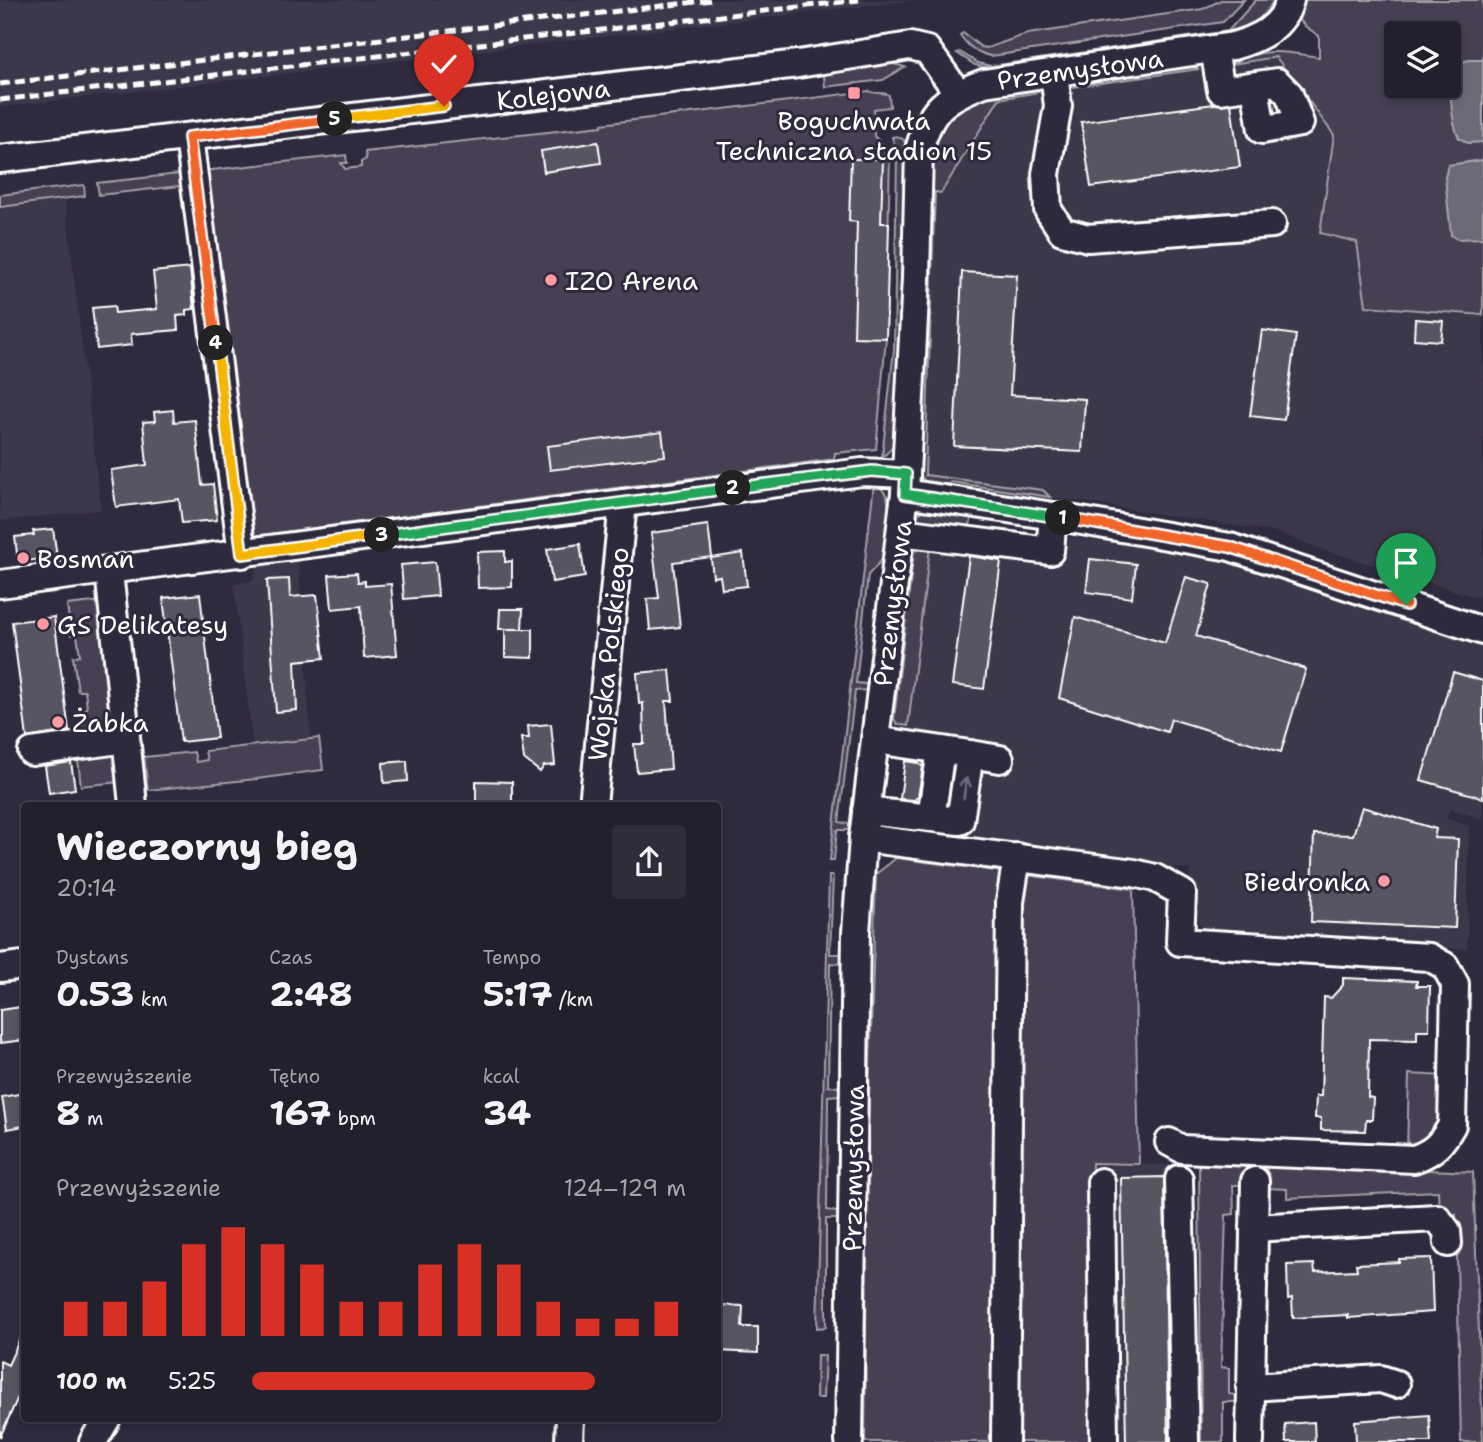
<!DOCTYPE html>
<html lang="pl">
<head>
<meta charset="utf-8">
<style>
  body { margin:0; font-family:"Shantell Sans",sans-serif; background:#2f2d3a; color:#f1f3f6; height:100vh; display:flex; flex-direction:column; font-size:26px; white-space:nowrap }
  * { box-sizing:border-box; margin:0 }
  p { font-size:23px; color:#a3a3aa }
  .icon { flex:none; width:38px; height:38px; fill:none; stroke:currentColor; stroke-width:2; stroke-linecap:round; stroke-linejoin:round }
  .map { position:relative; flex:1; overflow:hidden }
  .details { position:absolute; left:21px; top:802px; width:700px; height:620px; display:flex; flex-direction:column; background:#23202e; border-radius:7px; box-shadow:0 4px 10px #0003,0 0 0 2px #403e4a }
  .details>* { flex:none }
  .tools { position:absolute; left:1384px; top:21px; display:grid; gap:14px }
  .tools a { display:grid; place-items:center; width:77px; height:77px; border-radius:7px; background:#23202e; box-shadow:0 4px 10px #0003,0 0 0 2px #403e4a; font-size:35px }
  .pin { position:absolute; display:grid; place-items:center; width:60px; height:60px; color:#fff; margin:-72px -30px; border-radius:50% 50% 50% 0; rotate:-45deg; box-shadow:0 0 7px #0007 }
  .pin .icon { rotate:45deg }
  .km { position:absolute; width:35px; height:35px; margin:-18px; border-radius:50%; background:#222; color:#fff; font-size:19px; line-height:35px; text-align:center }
  .round { display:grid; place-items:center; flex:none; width:74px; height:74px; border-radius:7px; background:#2f2d3a }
  .head { display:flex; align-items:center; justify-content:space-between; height:119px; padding:0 35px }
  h1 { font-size:38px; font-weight:700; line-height:52px }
  .figures { display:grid; grid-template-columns:repeat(3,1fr); gap:10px; height:119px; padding:7px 35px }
  .figures div { display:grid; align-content:center }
  .figures b { font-size:35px; font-weight:700 }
  .figures small { font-size:19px; font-weight:400 }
  .figures p { font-size:19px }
  .chart { height:196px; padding:14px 35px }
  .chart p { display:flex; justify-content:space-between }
  .chart svg { width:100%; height:126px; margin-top:7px; stroke:#d93025; stroke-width:6 }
  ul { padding:0 35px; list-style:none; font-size:23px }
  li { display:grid; grid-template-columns:112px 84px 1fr; align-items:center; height:52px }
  li i { height:18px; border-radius:9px; background:#d93025 }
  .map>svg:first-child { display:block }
  .built { fill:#3c3749 }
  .green { fill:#464152; stroke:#a2a0a8; stroke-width:2; fill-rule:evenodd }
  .water { fill:#6d6a77; stroke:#a7a6ad; stroke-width:2 }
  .building { fill:#595564; stroke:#fff; stroke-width:2 }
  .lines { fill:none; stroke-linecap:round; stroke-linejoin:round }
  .minor-casing { stroke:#fff; stroke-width:32 }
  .minor { stroke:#2f2a3d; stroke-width:26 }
  .rail { stroke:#fff; stroke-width:5; stroke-dasharray:10 5; stroke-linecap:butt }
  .oneway { stroke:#6d6a77 }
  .split-1-casing { stroke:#fff; stroke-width:14 }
  .split-2-casing { stroke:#fff; stroke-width:14 }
  .split-3-casing { stroke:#fff; stroke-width:14 }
  .split-4-casing { stroke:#fff; stroke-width:14 }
  .split-5-casing { stroke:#fff; stroke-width:14 }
  .split-6-casing { stroke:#fff; stroke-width:14 }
  .split-1 { stroke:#f0652b; stroke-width:9 }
  .split-2 { stroke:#22a559; stroke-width:9 }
  .split-3 { stroke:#22a559; stroke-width:9 }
  .split-4 { stroke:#f5b400; stroke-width:9 }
  .split-5 { stroke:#f0652b; stroke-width:9 }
  .split-6 { stroke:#f5b400; stroke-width:9 }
  .poi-dot { fill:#ff9aa2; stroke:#2f2a3d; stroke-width:2.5 }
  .labels { text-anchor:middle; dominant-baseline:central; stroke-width:6; stroke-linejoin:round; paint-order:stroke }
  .street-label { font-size:26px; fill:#fff; stroke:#2f2a3d }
  .poi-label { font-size:26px; fill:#fff; stroke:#2f2a3d; text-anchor:start }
</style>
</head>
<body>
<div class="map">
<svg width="1483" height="1442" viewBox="0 0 1483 1442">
  <rect width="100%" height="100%" fill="#2f2a3d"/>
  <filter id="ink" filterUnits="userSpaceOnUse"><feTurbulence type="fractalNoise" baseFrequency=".0143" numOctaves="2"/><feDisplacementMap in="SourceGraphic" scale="14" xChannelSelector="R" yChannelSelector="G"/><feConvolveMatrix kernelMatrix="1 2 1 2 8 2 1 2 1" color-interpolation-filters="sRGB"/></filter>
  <g filter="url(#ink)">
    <g class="built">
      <polygon points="0,0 915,0 0,107"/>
      <polygon points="1275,57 1334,135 1320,233 1357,241 1366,306 1483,315 1483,582 1478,598 1324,550 1276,532 1050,497 1042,490 925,475 935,192 941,192 999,99"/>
      <polygon points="65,199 101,510 0,521 0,207"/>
      <polygon points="932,523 1110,542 1226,559 1483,638 1483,819 1450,809 1447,819 1469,826 1467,949 1210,938 1189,909 1191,870 896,831"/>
      <polygon points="298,557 311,739 253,747 234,584 253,581 257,562"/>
      <polygon points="1110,1163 1172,1165 1175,1442 1115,1442"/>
    </g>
    <g class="green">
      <path d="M1221,0H1244L1223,22L991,56C977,53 968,47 960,35L963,33L981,47L987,48L1027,34L1203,9Z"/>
      <path d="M1256,0H1274C1266,15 1251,28 1235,33L990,69L975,65L957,53L960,52L978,63L991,66L1228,31Z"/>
      <path d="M1303,0H1483V315L1366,306L1357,242L1320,233L1334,135L1276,57L1232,64C1258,46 1290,52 1319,57V36L1305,26L1298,18ZM1396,33H1449V86H1396Z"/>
      <polygon points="890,63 905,67 883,80 825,87 824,75 829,71"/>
      <polygon points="1186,65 1199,69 1073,87 1079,82"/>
      <path d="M1032,87L1039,92L999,99L941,193L935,192L925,475L1043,490L1050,497L951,482L943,489L928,485L917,471L930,157C933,147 936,134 942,126C962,98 1001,92 1032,87Z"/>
      <path d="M869,91C876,95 882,91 889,95L890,107L874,109V136L890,153L886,338L876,449L835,453L834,459L247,537L203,171L346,155L347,163H341L345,169L361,167V162L366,159L365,152L602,126V124Z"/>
      <path d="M897,136L904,140L906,146L896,425C895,439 895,448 882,457L894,349L897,153L892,137Z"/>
      <polygon points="188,173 189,185 99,195 97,183"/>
      <polygon points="84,185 85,196 0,207 0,195"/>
      <polygon points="874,484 882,489 887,496 889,507 883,559 868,575 856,683 866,684 868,690 855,691 839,822 850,824 851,830 837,830 834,860 830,860"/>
      <polygon points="927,509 972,514 970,526 917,522 918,514"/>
      <polygon points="930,547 908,726 897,724 894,719 914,551"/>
      <polygon points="102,601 112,725 104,732 84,737 80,713 87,708 85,691 78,691 73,657 80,655 77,635 71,635 67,605"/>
      <polygon points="319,738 323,770 257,779 148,790 144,757 194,752 196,762 207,760 205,751"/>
      <polygon points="102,750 114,755 121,763 119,782 81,786 77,752"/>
      <polygon points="896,858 1133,889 1139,1164 1092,1163 1093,1442 865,1442 868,1126 876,874"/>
      <polygon points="829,876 833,876 830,954 841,954 845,960 841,964 830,963 828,1086 839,1087 842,1090 839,1095 828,1096 827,1210 840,1213 839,1219 826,1219 826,1327 817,1328"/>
      <polygon points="1409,1074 1445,1076 1441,1132 1407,1152"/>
      <polygon points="1199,1160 1246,1162 1246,1185 1233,1185 1234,1214 1226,1215 1221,1367 1229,1368 1229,1394 1240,1396 1239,1402 1223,1402 1223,1442 1201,1442"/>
      <polygon points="1267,1163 1473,1172 1483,1442 1461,1442 1456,1214 1445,1214 1439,1209 1438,1191 1287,1198 1287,1189 1266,1188"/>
      <polygon points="817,1355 825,1355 823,1398 816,1398"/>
    </g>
    <g class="water">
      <path d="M1469,60H1483V142L1468,143L1459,138C1452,124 1445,76 1458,64C1461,62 1465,61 1469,60Z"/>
      <polygon points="1483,160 1483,238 1457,239 1451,235 1445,177 1448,165"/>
    </g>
    <g class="building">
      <polygon points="1214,104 1231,104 1240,167 1091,187 1081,122"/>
      <polygon points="598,142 601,163 544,172 541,151"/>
      <polygon points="851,159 883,159 881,223 889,223 886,338 854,337 857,222 849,221"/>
      <polygon points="190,268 194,309 186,310 186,315 177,316 178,330 131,334 132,345 97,349 92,308 114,306 115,313 157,309 153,272"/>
      <polygon points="962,272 1017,275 1010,395 1085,399 1082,452 954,446"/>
      <polygon points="1415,319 1443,321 1441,341 1414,339"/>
      <polygon points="1262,330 1296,335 1284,420 1250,416"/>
      <polygon points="173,410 174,422 195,420 202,485 213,484 217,520 182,523 179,499 116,507 111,470 147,465 143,422 155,421 154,412"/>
      <polygon points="662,432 665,456 550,470 547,446"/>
      <polygon points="708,525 712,557 673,562 680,627 650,630 647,599 659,598 651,533"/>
      <polygon points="53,529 57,557 18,562 15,537 34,535 33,531"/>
      <polygon points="580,544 585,577 552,582 547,549"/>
      <polygon points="505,551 505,562 512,561 512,587 478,588 477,552"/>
      <polygon points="743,553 747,586 722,589 720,576 713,577 711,558"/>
      <polygon points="969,556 1001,561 984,689 952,685"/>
      <polygon points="1090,559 1136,564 1132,598 1086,592"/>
      <polygon points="435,562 438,596 404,599 401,565"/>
      <polygon points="357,573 358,582 365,581 365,586 391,584 397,655 364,658 361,606 332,609 329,575"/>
      <polygon points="1186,577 1211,584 1196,636 1306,669 1281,752 1171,719 1167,732 1059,698 1075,617 1165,643"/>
      <polygon points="289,579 290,597 317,595 324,658 295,661 297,710 276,712 267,580"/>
      <polygon points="200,594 217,738 181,742 163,598"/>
      <polygon points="500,609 523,609 522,629 499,629"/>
      <polygon points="54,617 69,731 27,738 12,622"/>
      <polygon points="505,629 533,629 533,658 505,657"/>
      <polygon points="670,670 673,701 666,701 671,769 637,772 634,744 644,744 643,703 639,704 637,673"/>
      <polygon points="1453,672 1483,681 1483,798 1421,780"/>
      <polygon points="551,724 555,765 544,766 540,772 524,759 521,738 529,738 528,726"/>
      <polygon points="407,761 408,781 384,783 383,763"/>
      <polygon points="905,761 918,763 923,767 918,797 914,800 900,799"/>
      <polygon points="71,762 75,789 49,793 45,766"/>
      <polygon points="476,781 512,782 512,805 476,805"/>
      <polygon points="1362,807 1436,829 1434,838 1458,839 1455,928 1311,922 1314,834 1353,835"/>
      <polygon points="1343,978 1417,981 1416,986 1430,986 1429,1030 1417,1030 1417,1040 1369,1039 1368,1097 1373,1098 1372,1120 1366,1120 1365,1131 1321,1130 1321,1118 1315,1118 1316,1096 1321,1096 1324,997 1331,998 1343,985"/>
      <polygon points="21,1007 22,1016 24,1016 24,1040 0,1043 0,1010"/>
      <polygon points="24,1093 24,1126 7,1129 2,1097"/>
      <polygon points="1164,1177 1168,1442 1126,1442 1121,1178"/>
      <polygon points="1431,1258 1433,1312 1348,1318 1348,1315 1293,1318 1292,1298 1288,1299 1287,1265 1314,1264 1315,1272 1357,1270 1356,1264 1399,1262 1399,1259"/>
      <polygon points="720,1305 743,1306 742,1327 758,1327 758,1353 718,1351"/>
      <polygon points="24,1330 24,1384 0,1437 0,1361 8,1365"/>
      <polygon points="1429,1415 1431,1442 1356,1442 1355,1421"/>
      <polygon points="1314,1422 1315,1442 1286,1442 1285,1424"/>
    </g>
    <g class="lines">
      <g class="minor-casing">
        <g id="minor">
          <polyline points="1214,49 1221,90 1277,82 1289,94 1300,123 1262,130 1255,86"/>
          <polyline points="1054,73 1058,106 1046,174 1048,210 1062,231 1088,238 1272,224"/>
          <polyline points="189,137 242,554"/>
          <polyline points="0,159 798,64 910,46 927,50 958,93"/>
          <polyline points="905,493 1053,516 1230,547 1483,631"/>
          <polyline points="901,532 1050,551 1053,516"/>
          <polyline points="109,571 133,805"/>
          <polyline points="0,584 862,472 906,474"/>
          <polyline points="32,752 126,739"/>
          <polyline points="970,754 1000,759"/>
          <polyline points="593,805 623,503"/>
          <polyline points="866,811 960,821 970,754 875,740"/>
          <polyline points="931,818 941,750"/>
          <path d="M863,838L1134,873L1155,878L1182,893L1180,942L1429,957L1445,966L1455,984L1452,1125C1442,1143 1434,1152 1414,1159L1182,1149L1169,1142"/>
          <polyline points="0,968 24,965"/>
          <polyline points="1179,1179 1185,1442"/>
          <polyline points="1101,1182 1104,1442"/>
          <polyline points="1254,1228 1437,1218 1447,1231 1448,1243"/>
          <polyline points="1250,1387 1381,1379 1396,1384"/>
          <polyline points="93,1442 107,1418"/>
          <polyline points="569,1442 570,1418"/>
          <path d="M849,1442L856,932L863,838L905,493L916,278L919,150C930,109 944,98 984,83L1233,46C1258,39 1283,28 1290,0"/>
          <polyline points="1005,1442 1010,902 1017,857"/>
          <polyline points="1250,1442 1255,1181"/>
        </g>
      </g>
      <use href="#minor" class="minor"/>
      <g class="rail">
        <polyline points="0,84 712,0"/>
        <polyline points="0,100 859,0"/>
      </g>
    </g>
    <defs><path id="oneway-shaft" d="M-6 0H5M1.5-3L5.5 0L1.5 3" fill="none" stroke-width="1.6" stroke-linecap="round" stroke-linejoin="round" transform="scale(1.75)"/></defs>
    <use class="oneway" href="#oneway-shaft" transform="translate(965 788) rotate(-82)"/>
  </g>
  <g class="lines" filter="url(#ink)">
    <g class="split-1-casing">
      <polyline id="split-1" points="1063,518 1230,547 1406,605"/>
    </g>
    <g class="split-2-casing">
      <polyline id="split-2" points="733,488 872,471 906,474 905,494 1063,518"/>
    </g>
    <g class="split-3-casing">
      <polyline id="split-3" points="382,535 733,488"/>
    </g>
    <g class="split-4-casing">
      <polyline id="split-4" points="216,343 242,554 382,535"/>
    </g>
    <g class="split-5-casing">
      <polyline id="split-5" points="216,343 189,137 335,119"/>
    </g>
    <g class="split-6-casing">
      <polyline id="split-6" points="335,119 444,106"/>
    </g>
    <use href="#split-1" class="split-1"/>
    <use href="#split-2" class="split-2"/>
    <use href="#split-3" class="split-3"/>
    <use href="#split-4" class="split-4"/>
    <use href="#split-5" class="split-5"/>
    <use href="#split-6" class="split-6"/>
  </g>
  <g class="poi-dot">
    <rect x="847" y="86" width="14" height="14" rx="3.5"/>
    <circle cx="551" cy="280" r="7"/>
    <circle cx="23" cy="558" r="7"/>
    <circle cx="43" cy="624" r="7"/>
    <circle cx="58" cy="722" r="7"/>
    <circle cx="1384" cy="881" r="7"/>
  </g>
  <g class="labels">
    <g class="street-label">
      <text transform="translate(1080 69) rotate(-8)">Przemysłowa</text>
      <text transform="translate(553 94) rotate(-7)">Kolejowa</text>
      <text transform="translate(892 603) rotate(-83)">Przemysłowa</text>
      <text transform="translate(608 654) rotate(-84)">Wojska Polskiego</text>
      <text transform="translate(853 1168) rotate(-89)">Przemysłowa</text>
    </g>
    <g class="poi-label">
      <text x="854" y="120" text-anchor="middle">Boguchwała<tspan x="854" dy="30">Techniczna stadion 15</tspan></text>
      <text x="565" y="280">IZO Arena</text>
      <text x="37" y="558">Bosman</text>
      <text x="57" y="624">GS Delikatesy</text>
      <text x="72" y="722">Żabka</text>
      <text x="1370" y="881" text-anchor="end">Biedronka</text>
    </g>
  </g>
</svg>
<div class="tools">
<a><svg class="icon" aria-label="layers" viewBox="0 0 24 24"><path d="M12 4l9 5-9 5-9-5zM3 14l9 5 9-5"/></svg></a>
</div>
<div class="pin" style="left:1406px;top:605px;background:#1e9e55"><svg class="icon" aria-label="arrive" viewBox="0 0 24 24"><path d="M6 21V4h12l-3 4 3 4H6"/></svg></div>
<div class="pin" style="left:444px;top:106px;background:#d93025"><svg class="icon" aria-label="check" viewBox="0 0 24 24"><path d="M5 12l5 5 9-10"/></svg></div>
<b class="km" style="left:1063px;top:518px">1</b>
<b class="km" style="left:733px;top:488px">2</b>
<b class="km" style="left:382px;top:535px">3</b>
<b class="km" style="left:216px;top:343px">4</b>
<b class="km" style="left:335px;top:119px">5</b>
<section class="details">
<div class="head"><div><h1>Wieczorny bieg</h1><p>20:14</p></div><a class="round"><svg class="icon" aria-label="share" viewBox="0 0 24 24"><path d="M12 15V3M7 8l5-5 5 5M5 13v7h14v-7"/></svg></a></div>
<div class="figures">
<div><p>Dystans</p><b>0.53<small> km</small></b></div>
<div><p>Czas</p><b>2:48</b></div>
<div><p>Tempo</p><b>5:17<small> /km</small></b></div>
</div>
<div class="figures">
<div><p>Przewyższenie</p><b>8<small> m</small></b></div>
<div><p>Tętno</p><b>167<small> bpm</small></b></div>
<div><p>kcal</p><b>34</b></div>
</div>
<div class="chart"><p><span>Przewyższenie</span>124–129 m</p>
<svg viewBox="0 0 160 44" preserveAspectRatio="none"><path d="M5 44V32M15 44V32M25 44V25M35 44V12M45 44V6M55 44V12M65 44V19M75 44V32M85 44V32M95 44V19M105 44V12M115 44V19M125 44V32M135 44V38M145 44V38M155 44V32"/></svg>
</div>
<ul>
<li><b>100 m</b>5:25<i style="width:79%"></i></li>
</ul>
</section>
</div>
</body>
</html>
